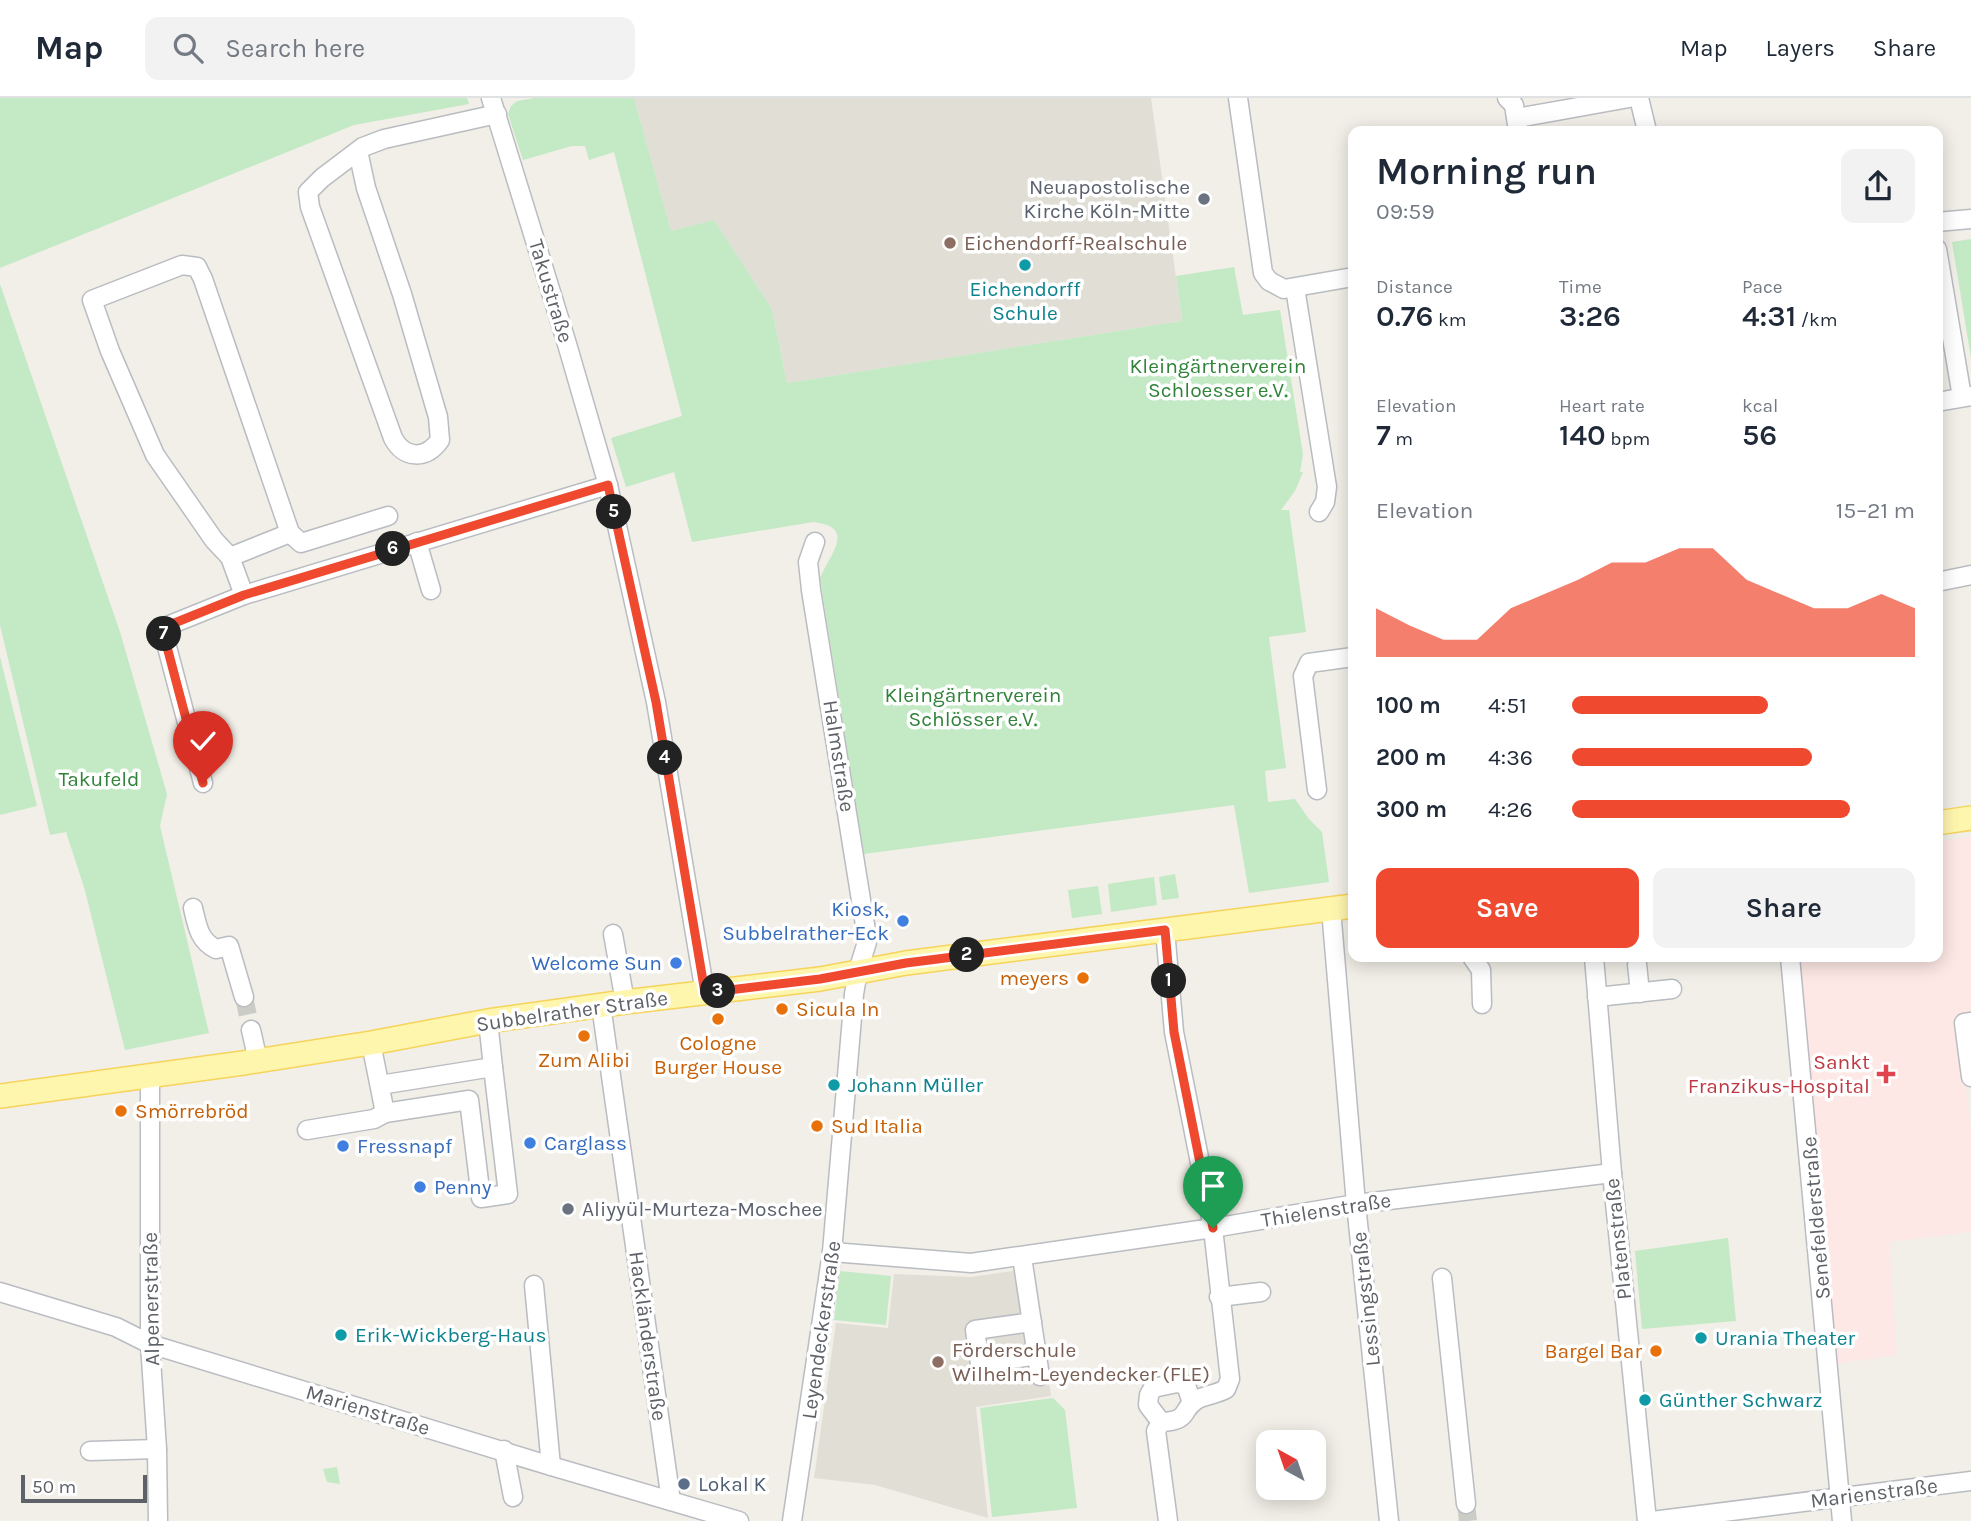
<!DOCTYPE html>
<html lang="en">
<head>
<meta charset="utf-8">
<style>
  body { margin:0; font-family:Karla,sans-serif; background:#f2f2f3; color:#1f2937; height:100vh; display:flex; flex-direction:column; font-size:26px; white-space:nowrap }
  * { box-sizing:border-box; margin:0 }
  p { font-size:23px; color:#747a83 }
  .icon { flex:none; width:38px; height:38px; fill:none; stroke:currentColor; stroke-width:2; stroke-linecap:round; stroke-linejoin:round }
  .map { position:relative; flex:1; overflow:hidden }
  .sheet { position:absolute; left:1348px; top:28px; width:595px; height:836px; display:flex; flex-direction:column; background:#fff; border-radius:14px; box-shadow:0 4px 18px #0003 }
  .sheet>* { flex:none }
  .needle { width:46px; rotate:320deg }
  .buttons { position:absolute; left:1256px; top:1332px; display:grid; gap:14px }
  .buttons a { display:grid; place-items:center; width:70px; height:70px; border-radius:14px; background:#fff; box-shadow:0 4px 18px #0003; font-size:35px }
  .scale { position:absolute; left:21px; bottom:18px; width:126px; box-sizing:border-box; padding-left:7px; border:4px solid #5e6268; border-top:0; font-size:19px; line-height:24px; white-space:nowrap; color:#5e6268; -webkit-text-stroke:5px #fff; paint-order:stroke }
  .pin { position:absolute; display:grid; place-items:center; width:60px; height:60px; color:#fff; margin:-72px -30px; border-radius:50% 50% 50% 0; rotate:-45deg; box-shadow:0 0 7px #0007 }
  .pin .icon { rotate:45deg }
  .km { position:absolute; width:35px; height:35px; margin:-18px; border-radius:50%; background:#222; color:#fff; font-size:19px; line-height:35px; text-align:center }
  .round { display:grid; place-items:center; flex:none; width:74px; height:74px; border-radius:14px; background:#f2f2f3 }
  .headline { display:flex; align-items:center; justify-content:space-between; height:119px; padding:0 28px }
  h1 { font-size:38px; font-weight:600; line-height:52px }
  .metrics { display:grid; grid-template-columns:repeat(3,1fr); gap:10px; height:119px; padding:7px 28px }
  .metrics div { display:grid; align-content:center }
  .metrics b { font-size:30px; font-weight:600 }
  .metrics small { font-size:19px; font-weight:400 }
  .metrics p { font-size:19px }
  .chart { height:196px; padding:14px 28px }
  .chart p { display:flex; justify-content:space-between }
  .chart svg { width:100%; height:126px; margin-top:7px; fill:#ef492f; opacity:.7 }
  .cta { display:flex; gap:14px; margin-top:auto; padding:14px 28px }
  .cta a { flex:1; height:80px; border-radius:14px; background:#ef492f; color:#fff; font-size:28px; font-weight:600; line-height:80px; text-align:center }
  .cta a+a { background:#f2f2f3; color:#1f2937 }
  ul { padding:0 28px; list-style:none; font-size:23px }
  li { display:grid; grid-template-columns:112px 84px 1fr; align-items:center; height:52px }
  li i { height:18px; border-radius:9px; background:#ef492f }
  header { display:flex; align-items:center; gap:42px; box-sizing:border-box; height:98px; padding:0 35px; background:#fff; border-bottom:2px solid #e0e1e3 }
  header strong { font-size:33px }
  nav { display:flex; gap:38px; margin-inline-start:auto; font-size:24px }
  .search { width:490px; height:63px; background:#f2f2f3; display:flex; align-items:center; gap:18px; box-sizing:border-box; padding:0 24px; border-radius:14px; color:#747a83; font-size:26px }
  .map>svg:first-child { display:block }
  .education { fill:#e1ded5 }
  .medical { fill:#fde8e5 }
  .green { fill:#c3e9c5 }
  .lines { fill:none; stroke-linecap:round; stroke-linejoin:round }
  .minor-tunnel { stroke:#ccccc7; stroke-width:18; stroke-dasharray:18 9; stroke-linecap:butt }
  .minor-casing { stroke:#b9bcc1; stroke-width:21 }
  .major-casing { stroke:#f6d35b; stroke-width:26 }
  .minor { stroke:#fff; stroke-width:18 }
  .major { stroke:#fff6ae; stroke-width:23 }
  .route-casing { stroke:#fff; stroke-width:14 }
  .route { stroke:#ef492f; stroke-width:9 }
  .worship-dot { fill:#6b7280; stroke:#fff; stroke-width:2.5 }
  .education-dot { fill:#8d6e63; stroke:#fff; stroke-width:2.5 }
  .culture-dot { fill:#0f9aa8; stroke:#fff; stroke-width:2.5 }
  .shop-dot { fill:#3f7fe0; stroke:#fff; stroke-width:2.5 }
  .food-dot { fill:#e8710a; stroke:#fff; stroke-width:2.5 }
  .health-dot { fill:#e0444e; stroke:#fff; stroke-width:2.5 }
  .service-dot { fill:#5c6f8a; stroke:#fff; stroke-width:2.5 }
  .labels { text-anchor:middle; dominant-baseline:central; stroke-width:7; stroke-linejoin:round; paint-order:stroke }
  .worship-label { font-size:21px; fill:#5b616d; stroke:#fff; text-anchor:end }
  .education-label { font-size:21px; fill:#785e54; stroke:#fff; text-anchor:start }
  .culture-label { font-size:21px; fill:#0d838f; stroke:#fff; text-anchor:start }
  .street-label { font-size:21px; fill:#5e6268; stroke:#fff }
  .park-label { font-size:21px; fill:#31833a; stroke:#fff }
  .shop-label { font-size:21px; fill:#366cbe; stroke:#fff; text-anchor:start }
  .food-label { font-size:21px; fill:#c56008; stroke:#fff; text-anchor:start }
  .health-label { font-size:21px; fill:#be3a42; stroke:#fff; text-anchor:end }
  .service-label { font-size:21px; fill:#4e5e75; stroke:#fff; text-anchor:start }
</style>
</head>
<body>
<header>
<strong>Map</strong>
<div class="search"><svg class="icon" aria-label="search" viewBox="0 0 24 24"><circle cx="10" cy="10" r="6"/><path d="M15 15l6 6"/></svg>Search here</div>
<nav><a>Map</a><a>Layers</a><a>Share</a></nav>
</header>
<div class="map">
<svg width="1971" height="1423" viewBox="0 0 1971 1423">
  <rect width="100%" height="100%" fill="#f1efe7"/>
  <g class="education">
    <polygon points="634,0 1151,0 1182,223 787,285 772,211 714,122 671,133"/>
    <polygon points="1033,1170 1051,1298 976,1309 988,1420 875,1387 814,1380 836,1225 888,1230 894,1176 971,1179"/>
  </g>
  <polygon class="medical" points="1971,739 1971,918 1958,921 1971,1032 1971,1134 1889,1144 1897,1257 1836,1266 1796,859 1937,859 1937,743"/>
  <g class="green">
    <polygon points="0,0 467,0 469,6 354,27 0,170"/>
    <path d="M535,0H634L671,133L714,122L772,211L787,285L1182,223L1176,178L1234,169L1243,217L1280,212L1303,356L1300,374H1303L1295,393L1281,412H1289L1306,534L1269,539L1286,670L1265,673L1268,704L1295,701L1309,721L1322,734L1329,784L1249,795L1234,707L864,756L820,480C829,457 858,429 813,424L692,444L674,374L626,389L611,340L682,318L614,54L589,62L585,48H572L523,62L508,16L511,8L517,3Z"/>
    <polygon points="1971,141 1971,260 1952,144"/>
    <polygon points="0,186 120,534 167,696 160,728 209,935 125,952 84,789 66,734 50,737 0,527"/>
    <polygon points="0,559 37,708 0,717"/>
    <polygon points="1175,776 1179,800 1162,802 1159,779"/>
    <polygon points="1154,779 1157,807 1111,814 1108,786"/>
    <polygon points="1098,788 1102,816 1072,820 1068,792"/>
    <polygon points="1728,1140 1736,1223 1642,1231 1635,1153"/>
    <polygon points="840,1173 891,1178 886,1227 834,1222"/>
    <polygon points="1771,1296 1773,1310 1758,1312 1756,1298"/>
    <polygon points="1053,1300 1065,1312 1077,1410 992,1419 980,1310"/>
    <polygon points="337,1369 340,1386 327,1384 323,1371"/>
  </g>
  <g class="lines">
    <g class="minor-tunnel">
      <polyline points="244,899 251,932"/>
      <polyline points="1466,1406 1468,1423"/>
    </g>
    <g class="minor-casing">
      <g id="minor">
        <polyline points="491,0 567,246 608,387 656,604 705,895"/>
        <polyline points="1238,0 1263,175 1269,183 1284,191 1353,179"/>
        <polyline points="1507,0 1514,7 1518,33"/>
        <polyline points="1639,0 1647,33"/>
        <polyline points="1517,20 1629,0"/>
        <path d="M358,53L366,90L402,196L438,319L440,342C426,362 404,361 393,340L310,109L308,94L322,80L363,49L384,41L497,16"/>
        <polyline points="1937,124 1971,121"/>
        <polyline points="1937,151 1962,299"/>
        <polyline points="1295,190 1327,389 1325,404 1319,414"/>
        <polyline points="1937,304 1971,298"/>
        <polyline points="417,444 431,492"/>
        <polyline points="230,459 290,435"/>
        <polyline points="1937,484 1971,477"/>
        <polyline points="244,497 230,459 214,442 155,357 110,253 92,202 182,167 197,169 203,181 290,435 301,445 388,418"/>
        <polyline points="203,685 162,530 244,497 608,387"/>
        <polyline points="1317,692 1303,578 1309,565 1353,559"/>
        <path d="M193,810C197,827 199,843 216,851L229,848L244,899"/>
        <polyline points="1331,811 1356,1106 1389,1423"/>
        <path d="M1165,832L1174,934L1213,1130L1230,1281L1226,1291C1217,1296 1207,1297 1198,1301C1180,1310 1192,1323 1161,1324L1156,1333L1168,1423"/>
        <polyline points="613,836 625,904"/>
        <polyline points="1472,859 1481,872 1482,906"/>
        <polyline points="1594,859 1612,1075 1647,1423"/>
        <polyline points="1790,859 1842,1423"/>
        <polyline points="1637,866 1640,895"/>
        <polyline points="1597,899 1672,891"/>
        <polyline points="601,907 671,1403"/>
        <polyline points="488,923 493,969"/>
        <polyline points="1971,924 1964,925 1971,979"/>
        <polyline points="251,932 258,963"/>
        <polyline points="371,945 385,1015 469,1002 481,1100 508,1096 493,969 380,987"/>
        <polyline points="150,978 150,1246 157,1351 158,1423"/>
        <polyline points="307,1032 374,1021 385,1015"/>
        <polyline points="832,1154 971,1165 1213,1130 1356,1106 1612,1075"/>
        <polyline points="1022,1159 1040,1278"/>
        <polyline points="1442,1180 1466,1406"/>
        <polyline points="534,1187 551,1368"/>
        <polyline points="0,1194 116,1229 150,1246 551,1368 739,1423"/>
        <polyline points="1219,1199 1261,1194"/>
        <polyline points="1032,1224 975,1232 980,1266 1037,1257"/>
        <polyline points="1161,1324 1148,1307 1149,1297 1153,1290 1177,1285 1186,1287 1192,1305"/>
        <polyline points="504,1352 513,1399"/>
        <polyline points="90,1353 157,1351"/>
        <polyline points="792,1423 832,1154 854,896 858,873 867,844 866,833 811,492 808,464 815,444"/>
        <polyline points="1652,1423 1971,1383"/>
      </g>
    </g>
    <g class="major-casing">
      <g id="major">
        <polyline points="1937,725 1971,720"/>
        <polyline points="0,998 243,965 371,945 488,923 625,904 820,881 906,865 1353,808"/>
      </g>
    </g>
    <use href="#minor" class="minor"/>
    <use href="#major" class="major"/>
  </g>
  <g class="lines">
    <g class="route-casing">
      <polyline id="route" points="203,685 162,530 244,497 608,387 656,604 705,895 820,881 906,865 1165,832 1174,934 1213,1130"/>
    </g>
    <use href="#route" class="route"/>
  </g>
  <g class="worship-dot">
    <circle cx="1204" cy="101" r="7"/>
    <circle cx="568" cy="1111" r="7"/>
  </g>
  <g class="education-dot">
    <circle cx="950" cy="145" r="7"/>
    <circle cx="938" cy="1264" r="7"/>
  </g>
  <g class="culture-dot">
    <circle cx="1025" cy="167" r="7"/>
    <circle cx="834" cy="987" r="7"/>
    <circle cx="341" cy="1237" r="7"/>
    <circle cx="1701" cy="1240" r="7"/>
    <circle cx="1645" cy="1302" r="7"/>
  </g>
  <g class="shop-dot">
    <circle cx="903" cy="823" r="7"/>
    <circle cx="676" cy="865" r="7"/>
    <circle cx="530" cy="1045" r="7"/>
    <circle cx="343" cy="1048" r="7"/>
    <circle cx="420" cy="1089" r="7"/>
  </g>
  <g class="food-dot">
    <circle cx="1083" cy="880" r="7"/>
    <circle cx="782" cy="911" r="7"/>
    <circle cx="718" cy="921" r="7"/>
    <circle cx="584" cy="938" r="7"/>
    <circle cx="121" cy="1013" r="7"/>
    <circle cx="817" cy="1028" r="7"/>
    <circle cx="1656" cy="1253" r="7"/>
  </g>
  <path class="health-dot" d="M1882.5 965.5h7v7h7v7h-7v7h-7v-7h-7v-7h7z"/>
  <circle class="service-dot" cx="684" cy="1386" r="7"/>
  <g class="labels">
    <g class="worship-label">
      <text x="1190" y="89">Neuapostolische<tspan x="1190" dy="24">Kirche Köln-Mitte</tspan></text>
      <text x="582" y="1111" text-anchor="start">Aliyyül-Murteza-Moschee</text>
    </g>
    <g class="education-label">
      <text x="964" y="145">Eichendorff-Realschule</text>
      <text x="952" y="1252">Förderschule<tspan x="952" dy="24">Wilhelm-Leyendecker (FLE)</tspan></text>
    </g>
    <g class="culture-label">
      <text x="1025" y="191" text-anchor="middle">Eichendorff<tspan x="1025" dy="24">Schule</tspan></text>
      <text x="848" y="987">Johann Müller</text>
      <text x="355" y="1237">Erik-Wickberg-Haus</text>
      <text x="1715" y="1240">Urania Theater</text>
      <text x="1659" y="1302">Günther Schwarz</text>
    </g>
    <g class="street-label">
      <text transform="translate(551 193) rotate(73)">Takustraße</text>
      <text transform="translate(839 658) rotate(81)">Halmstraße</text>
      <text transform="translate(572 913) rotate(-8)">Subbelrather Straße</text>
      <text transform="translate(1326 1112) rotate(-9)">Thielenstraße</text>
      <text transform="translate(1816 1120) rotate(-95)">Senefelderstraße</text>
      <text transform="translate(1618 1141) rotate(-96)">Platenstraße</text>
      <text transform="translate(151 1201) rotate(-91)">Alpenerstraße</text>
      <text transform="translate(1366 1201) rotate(-96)">Lessingstraße</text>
      <text transform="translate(821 1232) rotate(-82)">Leyendeckerstraße</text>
      <text transform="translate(648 1238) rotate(82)">Hackländerstraße</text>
      <text transform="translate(368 1312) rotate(17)">Marienstraße</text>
      <text transform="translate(1874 1395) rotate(-7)">Marienstraße</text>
    </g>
    <g class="park-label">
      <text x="1218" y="268">Kleingärtnerverein<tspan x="1218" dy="24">Schloesser e.V.</tspan></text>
      <text x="973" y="597">Kleingärtnerverein<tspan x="973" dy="24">Schlösser e.V.</tspan></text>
      <text x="99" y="681">Takufeld</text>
    </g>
    <g class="shop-label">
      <text x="889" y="811" text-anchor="end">Kiosk,<tspan x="889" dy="24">Subbelrather-Eck</tspan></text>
      <text x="662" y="865" text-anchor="end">Welcome Sun</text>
      <text x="544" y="1045">Carglass</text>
      <text x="357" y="1048">Fressnapf</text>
      <text x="434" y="1089">Penny</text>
    </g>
    <g class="food-label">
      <text x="1069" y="880" text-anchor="end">meyers</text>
      <text x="796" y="911">Sicula In</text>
      <text x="718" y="945" text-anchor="middle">Cologne<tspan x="718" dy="24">Burger House</tspan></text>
      <text x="584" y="962" text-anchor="middle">Zum Alibi</text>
      <text x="135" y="1013">Smörrebröd</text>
      <text x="831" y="1028">Sud Italia</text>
      <text x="1642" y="1253" text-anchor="end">Bargel Bar</text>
    </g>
    <g class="health-label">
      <text x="1870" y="964">Sankt<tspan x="1870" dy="24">Franzikus-Hospital</tspan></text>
    </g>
    <g class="service-label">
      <text x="698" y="1386">Lokal K</text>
    </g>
  </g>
</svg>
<div class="buttons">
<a><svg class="needle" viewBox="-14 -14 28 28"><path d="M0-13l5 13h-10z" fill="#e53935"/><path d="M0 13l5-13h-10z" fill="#747a83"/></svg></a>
</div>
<div class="scale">50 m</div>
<div class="pin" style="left:1213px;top:1130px;background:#1e9e55"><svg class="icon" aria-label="arrive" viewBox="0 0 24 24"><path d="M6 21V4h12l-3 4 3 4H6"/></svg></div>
<div class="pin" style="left:203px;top:685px;background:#d93025"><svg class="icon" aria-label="check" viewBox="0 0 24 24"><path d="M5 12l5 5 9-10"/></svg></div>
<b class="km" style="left:1169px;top:883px">1</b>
<b class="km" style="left:967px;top:857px">2</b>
<b class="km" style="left:718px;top:893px">3</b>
<b class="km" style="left:665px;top:660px">4</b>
<b class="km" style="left:614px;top:414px">5</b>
<b class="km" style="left:393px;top:451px">6</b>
<b class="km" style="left:164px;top:536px">7</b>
<section class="sheet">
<div class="headline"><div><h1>Morning run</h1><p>09:59</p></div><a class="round"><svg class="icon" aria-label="share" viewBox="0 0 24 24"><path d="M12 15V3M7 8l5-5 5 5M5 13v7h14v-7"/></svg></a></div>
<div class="metrics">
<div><p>Distance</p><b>0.76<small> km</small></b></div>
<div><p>Time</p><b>3:26</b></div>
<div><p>Pace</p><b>4:31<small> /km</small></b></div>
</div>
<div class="metrics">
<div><p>Elevation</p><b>7<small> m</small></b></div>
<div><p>Heart rate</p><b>140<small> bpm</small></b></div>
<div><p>kcal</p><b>56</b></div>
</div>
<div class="chart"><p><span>Elevation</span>15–21 m</p>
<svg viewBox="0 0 160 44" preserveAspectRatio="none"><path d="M0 44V27L10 33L20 38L30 38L40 27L50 22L60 17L70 11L80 11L90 6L100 6L110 17L120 22L130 27L140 27L150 22L160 27V44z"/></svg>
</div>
<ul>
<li><b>100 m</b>4:51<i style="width:57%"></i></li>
<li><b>200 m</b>4:36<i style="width:70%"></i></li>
<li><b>300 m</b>4:26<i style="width:81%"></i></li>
</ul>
<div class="cta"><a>Save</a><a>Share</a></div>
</section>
</div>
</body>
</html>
